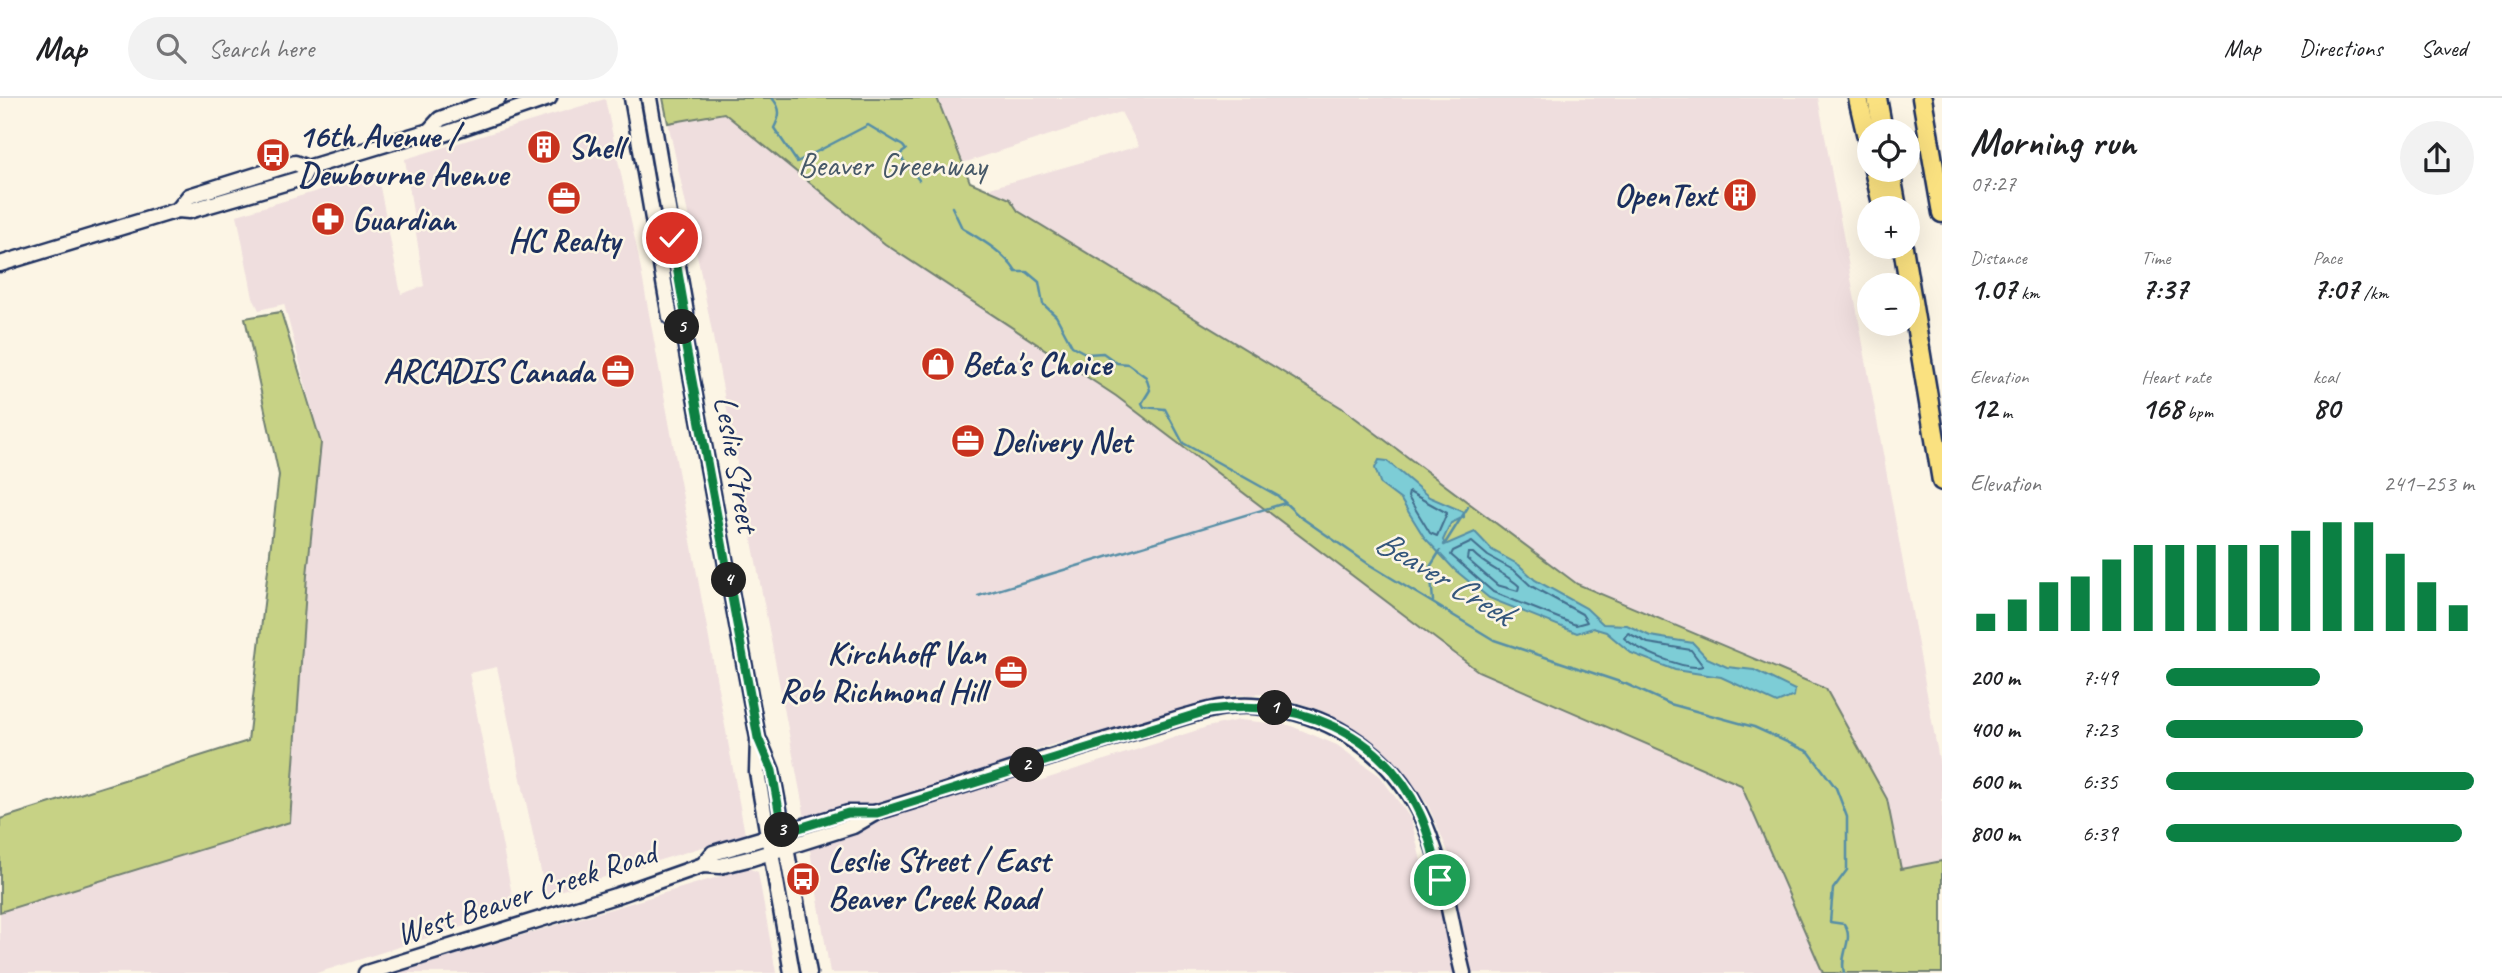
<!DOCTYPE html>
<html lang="en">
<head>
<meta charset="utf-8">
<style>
  body { margin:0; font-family:Caveat,sans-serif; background:#f2f2f2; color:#202124; height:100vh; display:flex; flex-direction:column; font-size:26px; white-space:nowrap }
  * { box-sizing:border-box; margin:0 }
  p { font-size:23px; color:#757577 }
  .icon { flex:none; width:38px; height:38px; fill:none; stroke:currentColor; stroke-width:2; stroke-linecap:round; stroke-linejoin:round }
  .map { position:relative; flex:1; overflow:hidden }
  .panel { display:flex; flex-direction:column; background:#fff; width:560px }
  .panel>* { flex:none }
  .tools { position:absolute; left:1857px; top:21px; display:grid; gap:14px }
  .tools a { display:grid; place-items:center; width:63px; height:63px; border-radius:50%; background:#fff; box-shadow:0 7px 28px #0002; font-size:35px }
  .pin { position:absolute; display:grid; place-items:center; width:60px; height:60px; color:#fff; margin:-30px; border:4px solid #fff; border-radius:50%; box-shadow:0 2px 7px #0007 }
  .km { position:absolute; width:35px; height:35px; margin:-18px; border-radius:50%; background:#222; color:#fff; font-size:19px; line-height:35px; text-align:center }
  .round { display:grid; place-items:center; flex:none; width:74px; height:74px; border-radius:37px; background:#f2f2f2 }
  .headline { display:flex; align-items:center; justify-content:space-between; height:119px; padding:0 28px }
  h1 { font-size:38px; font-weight:800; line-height:52px }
  .stats { display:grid; grid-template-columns:repeat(3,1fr); gap:10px; height:119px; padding:7px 28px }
  .stats div { display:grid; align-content:center }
  .stats b { font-size:30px; font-weight:800 }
  .stats small { font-size:19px; font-weight:400 }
  .stats p { font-size:19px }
  .chart { height:196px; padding:14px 28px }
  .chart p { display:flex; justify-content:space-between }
  .chart svg { width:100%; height:126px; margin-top:7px; stroke:#0b8043; stroke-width:6 }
  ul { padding:0 28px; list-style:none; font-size:23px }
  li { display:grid; grid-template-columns:112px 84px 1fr; align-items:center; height:52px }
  li i { height:18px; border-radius:9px; background:#0b8043 }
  header { display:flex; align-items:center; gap:42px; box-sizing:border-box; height:98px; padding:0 35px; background:#fff; border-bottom:2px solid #e0e0e0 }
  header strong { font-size:33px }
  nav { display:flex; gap:38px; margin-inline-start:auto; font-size:24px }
  .search { width:490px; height:63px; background:#f2f2f2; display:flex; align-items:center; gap:18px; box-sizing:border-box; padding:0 24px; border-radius:38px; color:#757577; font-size:26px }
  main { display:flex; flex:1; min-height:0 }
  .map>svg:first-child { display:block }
  .built { fill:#efdede; fill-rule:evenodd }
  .green { fill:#c7d285; stroke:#718072; stroke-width:2 }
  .water { fill:#7dcdd6; stroke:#568ea6; stroke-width:2 }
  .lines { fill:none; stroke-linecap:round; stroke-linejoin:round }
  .shore { stroke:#426e8e; stroke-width:2 }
  .stream { stroke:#568ea6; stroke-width:2.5 }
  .secondary-casing { stroke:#1b2f5e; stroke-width:19 }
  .highway-casing { stroke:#1b2f5e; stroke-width:23 }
  .secondary { stroke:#fcf5e5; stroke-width:14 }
  .highway { stroke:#fae180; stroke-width:18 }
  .route-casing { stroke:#fff; stroke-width:14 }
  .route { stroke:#0b8043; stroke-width:9 }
  .labels { text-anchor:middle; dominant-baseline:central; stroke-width:5; stroke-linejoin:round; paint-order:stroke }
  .poi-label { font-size:33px; font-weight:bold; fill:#1b2f5e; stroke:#fcf5e5; text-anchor:start }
  .park-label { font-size:33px; fill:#465868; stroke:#fcf5e5 }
  .street-label { font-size:33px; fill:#1b2f5e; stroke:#fcf5e5 }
  .water-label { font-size:35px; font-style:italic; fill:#34567c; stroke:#fcf5e5 }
</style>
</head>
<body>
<header>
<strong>Map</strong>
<div class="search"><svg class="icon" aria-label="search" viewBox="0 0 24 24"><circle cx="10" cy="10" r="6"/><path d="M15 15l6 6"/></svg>Search here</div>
<nav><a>Map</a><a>Directions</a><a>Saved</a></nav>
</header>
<main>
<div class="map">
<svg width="1942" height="875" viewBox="0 0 1942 875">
  <rect width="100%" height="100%" fill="#fcf5e5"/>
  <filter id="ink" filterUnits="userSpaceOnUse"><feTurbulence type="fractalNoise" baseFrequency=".0143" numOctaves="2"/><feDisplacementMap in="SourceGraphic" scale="14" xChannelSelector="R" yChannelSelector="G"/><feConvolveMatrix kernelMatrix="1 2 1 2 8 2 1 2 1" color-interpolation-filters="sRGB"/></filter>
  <g filter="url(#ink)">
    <g class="built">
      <polygon points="937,0 1818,0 1942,678 1942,763 1901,772 1887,701 1826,591 1577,486 1342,310 983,92 1139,48 1121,14 963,65"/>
      <polygon points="605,1 638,156 745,736 546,797 497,569 469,575 515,812 317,875 0,875 0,814 290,724 307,477 321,345 284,206 259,212 253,200 237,117 371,77 378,79 401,196 424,188 405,61"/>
      <path d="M723,15L885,146L1116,298L1478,573L1741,687L1823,875H830L803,709L699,166L668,25ZM1273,596L1320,612L1382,650L1428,707L1458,777L1427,788L1411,721L1380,678L1337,647L1289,627L1239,622L1207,629L1036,684L1026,654L1235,597Z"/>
      <polygon points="748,770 758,774 776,875 396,875"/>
    </g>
    <g class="green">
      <polygon points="663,0 937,0 970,84 1010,101 1018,113 1342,310 1577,486 1826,591 1887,701 1901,771 1942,763 1942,875 1823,875 1741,687 1478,573 1116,298 885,146 724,15 668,25"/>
      <polygon points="281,214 321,345 307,477 290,724 0,814 0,721 248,643 279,377 245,220"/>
    </g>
    <polygon class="water" points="1379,362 1387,363 1429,399 1464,414 1464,419 1451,425 1443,442 1445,447 1475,434 1492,452 1519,467 1535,482 1586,510 1603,526 1627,527 1650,538 1693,545 1707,560 1727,569 1754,572 1795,592 1794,598 1777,605 1721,579 1675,572 1631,555 1606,534 1593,530 1577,535 1489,500 1455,472 1424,439 1401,402 1381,387 1375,370"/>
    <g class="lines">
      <g class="shore">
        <polygon points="1409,394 1447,415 1437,438 1430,435 1408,399"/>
        <polygon points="1472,444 1488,458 1515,473 1531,488 1582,516 1587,524 1576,527 1493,494 1451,457 1453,453"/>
        <path d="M1468,455H1473C1486,469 1505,475 1519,488L1518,493L1497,487L1467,461Z"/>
        <path d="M1628,535L1648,545L1691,552L1703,568C1687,574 1636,551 1624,540Z"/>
      </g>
      <g class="stream">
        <path d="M772,0C782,11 780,18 774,30L797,64L868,27L903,48L906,52L899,57L919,82"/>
        <path d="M952,109L962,130C980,141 1004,154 1016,174H1027L1039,184L1043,206L1056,218L1072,248L1087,256L1103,255L1117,265L1128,266L1146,279L1150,292L1142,305L1144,309L1165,311L1183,345L1278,398L1299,418L1370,467L1494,542L1626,586L1670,606L1754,629L1809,654L1836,690L1847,719V772L1833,791L1830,824L1844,826C1855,842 1839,854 1844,875"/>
        <polyline points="1444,447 1468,409"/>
        <polyline points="978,498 1285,405"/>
        <polyline points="1433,503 1430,469 1440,453"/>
      </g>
      <g class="secondary-casing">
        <g id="secondary">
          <polyline points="632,0 670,219 682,228"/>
          <polyline points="649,0 686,215 682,228 758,640 757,674 792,875"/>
          <polyline points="429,33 440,21 498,0"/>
          <polyline points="178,112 189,98 295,65 307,70 429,33 444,36 549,0"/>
          <polyline points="0,166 178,112 189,113 302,80 307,70"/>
          <polyline points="760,644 772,673 809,875"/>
          <polyline points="703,767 713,755 848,715 875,715"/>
          <path d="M366,875L615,798L703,767L720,768L752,760L853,728L877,714C966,688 1054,656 1144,631C1179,621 1215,606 1252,608C1322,611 1386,650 1418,712C1443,759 1450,824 1463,875"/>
        </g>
      </g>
      <g class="highway-casing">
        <g id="highway">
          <polyline points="1858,0 1869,48"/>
          <polyline points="1877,0 1883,33"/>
          <polyline points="1922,0 1942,115"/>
          <polyline points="1874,72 1883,110"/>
          <polyline points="1890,72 1897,110"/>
          <polyline points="1903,149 1942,383"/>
        </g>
      </g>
      <use href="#secondary" class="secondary"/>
      <use href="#highway" class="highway"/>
    </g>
  </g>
  <g class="lines" filter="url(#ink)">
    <g class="route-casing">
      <path id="route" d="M672,140L685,215L682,228L758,640L772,673L783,735L848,715H877L1210,612C1296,599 1382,633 1420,716C1430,737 1434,759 1440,782"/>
    </g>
    <use href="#route" class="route"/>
  </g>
  <defs>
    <g id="building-disc" transform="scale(1.75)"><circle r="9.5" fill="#c8321e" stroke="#fcf5e5"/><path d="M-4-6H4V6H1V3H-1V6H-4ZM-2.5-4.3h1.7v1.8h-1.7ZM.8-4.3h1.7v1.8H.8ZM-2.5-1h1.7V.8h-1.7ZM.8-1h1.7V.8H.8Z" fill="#fff"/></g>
    <g id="bus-disc" transform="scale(1.75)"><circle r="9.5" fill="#c8321e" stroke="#fcf5e5"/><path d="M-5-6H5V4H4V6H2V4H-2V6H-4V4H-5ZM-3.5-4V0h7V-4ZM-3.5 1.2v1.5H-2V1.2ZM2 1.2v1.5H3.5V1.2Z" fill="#fff"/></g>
    <g id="office-disc" transform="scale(1.75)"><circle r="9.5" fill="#c8321e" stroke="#fcf5e5"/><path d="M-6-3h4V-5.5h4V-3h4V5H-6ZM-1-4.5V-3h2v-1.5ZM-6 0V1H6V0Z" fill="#fff"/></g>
    <g id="pharmacy-disc" transform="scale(1.75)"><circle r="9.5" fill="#c8321e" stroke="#fcf5e5"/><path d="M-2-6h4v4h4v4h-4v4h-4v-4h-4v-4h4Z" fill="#fff"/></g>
    <g id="shop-disc" transform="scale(1.75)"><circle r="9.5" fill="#c8321e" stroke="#fcf5e5"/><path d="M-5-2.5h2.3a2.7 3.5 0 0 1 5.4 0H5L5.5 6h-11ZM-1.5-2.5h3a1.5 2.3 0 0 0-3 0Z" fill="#fff"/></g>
  </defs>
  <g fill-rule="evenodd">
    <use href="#building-disc" x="544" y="49"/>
    <use href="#bus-disc" x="273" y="57"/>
    <use href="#building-disc" x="1740" y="97"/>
    <use href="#office-disc" x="564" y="100"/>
    <use href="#pharmacy-disc" x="328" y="121"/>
    <use href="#shop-disc" x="938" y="266"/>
    <use href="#office-disc" x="618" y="273"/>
    <use href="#office-disc" x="968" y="343"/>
    <use href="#office-disc" x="1011" y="574"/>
    <use href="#bus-disc" x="803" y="781"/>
  </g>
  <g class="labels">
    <g class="poi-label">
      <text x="298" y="38">16th Avenue /<tspan x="298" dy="38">Dewbourne Avenue</tspan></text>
      <text x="568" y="49">Shell</text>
      <text x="1716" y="97" text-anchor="end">OpenText</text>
      <text x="352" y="121">Guardian</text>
      <text x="564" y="142" text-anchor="middle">HC Realty</text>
      <text x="962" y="266">Beta's Choice</text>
      <text x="594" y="273" text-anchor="end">ARCADIS Canada</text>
      <text x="992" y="343">Delivery Net</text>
      <text x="986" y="555" text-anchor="end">Kirchhoff Van<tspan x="986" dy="38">Rob Richmond Hill</tspan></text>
      <text x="828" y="762">Leslie Street / East<tspan x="828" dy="38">Beaver Creek Road</tspan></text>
    </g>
    <g class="park-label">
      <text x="892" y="67">Beaver Greenway</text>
    </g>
    <g class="street-label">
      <text transform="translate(737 366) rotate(80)">Leslie Street</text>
      <text transform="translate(526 795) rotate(-18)">West Beaver Creek Road</text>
    </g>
    <g class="water-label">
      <text transform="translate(1444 479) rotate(31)">Beaver Creek</text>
    </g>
  </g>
</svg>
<div class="tools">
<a><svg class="icon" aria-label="locate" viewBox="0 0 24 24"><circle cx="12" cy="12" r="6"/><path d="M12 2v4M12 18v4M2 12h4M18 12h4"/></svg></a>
<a>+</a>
<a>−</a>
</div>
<div class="pin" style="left:1440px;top:782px;background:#1e9e55"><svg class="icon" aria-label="arrive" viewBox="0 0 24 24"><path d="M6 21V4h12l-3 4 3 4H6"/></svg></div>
<div class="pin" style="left:672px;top:140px;background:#d93025"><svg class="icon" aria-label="check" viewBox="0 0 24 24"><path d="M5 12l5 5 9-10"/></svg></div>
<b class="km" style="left:1275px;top:610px">1</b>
<b class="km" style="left:1027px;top:667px">2</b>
<b class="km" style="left:782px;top:732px">3</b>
<b class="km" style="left:729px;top:482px">4</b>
<b class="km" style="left:682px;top:229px">5</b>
</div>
<section class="panel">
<div class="headline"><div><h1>Morning run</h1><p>07:27</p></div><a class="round"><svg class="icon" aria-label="share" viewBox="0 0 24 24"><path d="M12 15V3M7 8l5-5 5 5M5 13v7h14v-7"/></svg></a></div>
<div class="stats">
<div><p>Distance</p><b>1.07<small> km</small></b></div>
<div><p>Time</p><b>7:37</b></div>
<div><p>Pace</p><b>7:07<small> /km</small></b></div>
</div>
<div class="stats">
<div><p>Elevation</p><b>12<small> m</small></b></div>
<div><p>Heart rate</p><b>168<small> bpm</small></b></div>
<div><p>kcal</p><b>80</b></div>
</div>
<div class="chart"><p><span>Elevation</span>241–253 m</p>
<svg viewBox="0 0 160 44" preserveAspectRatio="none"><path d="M5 44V38M15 44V33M25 44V27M35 44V25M45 44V19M55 44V14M65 44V14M75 44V14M85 44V14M95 44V14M105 44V9M115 44V6M125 44V6M135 44V17M145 44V27M155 44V35"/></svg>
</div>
<ul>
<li><b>200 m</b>7:49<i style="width:50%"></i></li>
<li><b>400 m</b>7:23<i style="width:64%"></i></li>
<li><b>600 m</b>6:35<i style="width:100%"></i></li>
<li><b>800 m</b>6:39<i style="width:96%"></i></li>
</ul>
</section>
</main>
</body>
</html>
